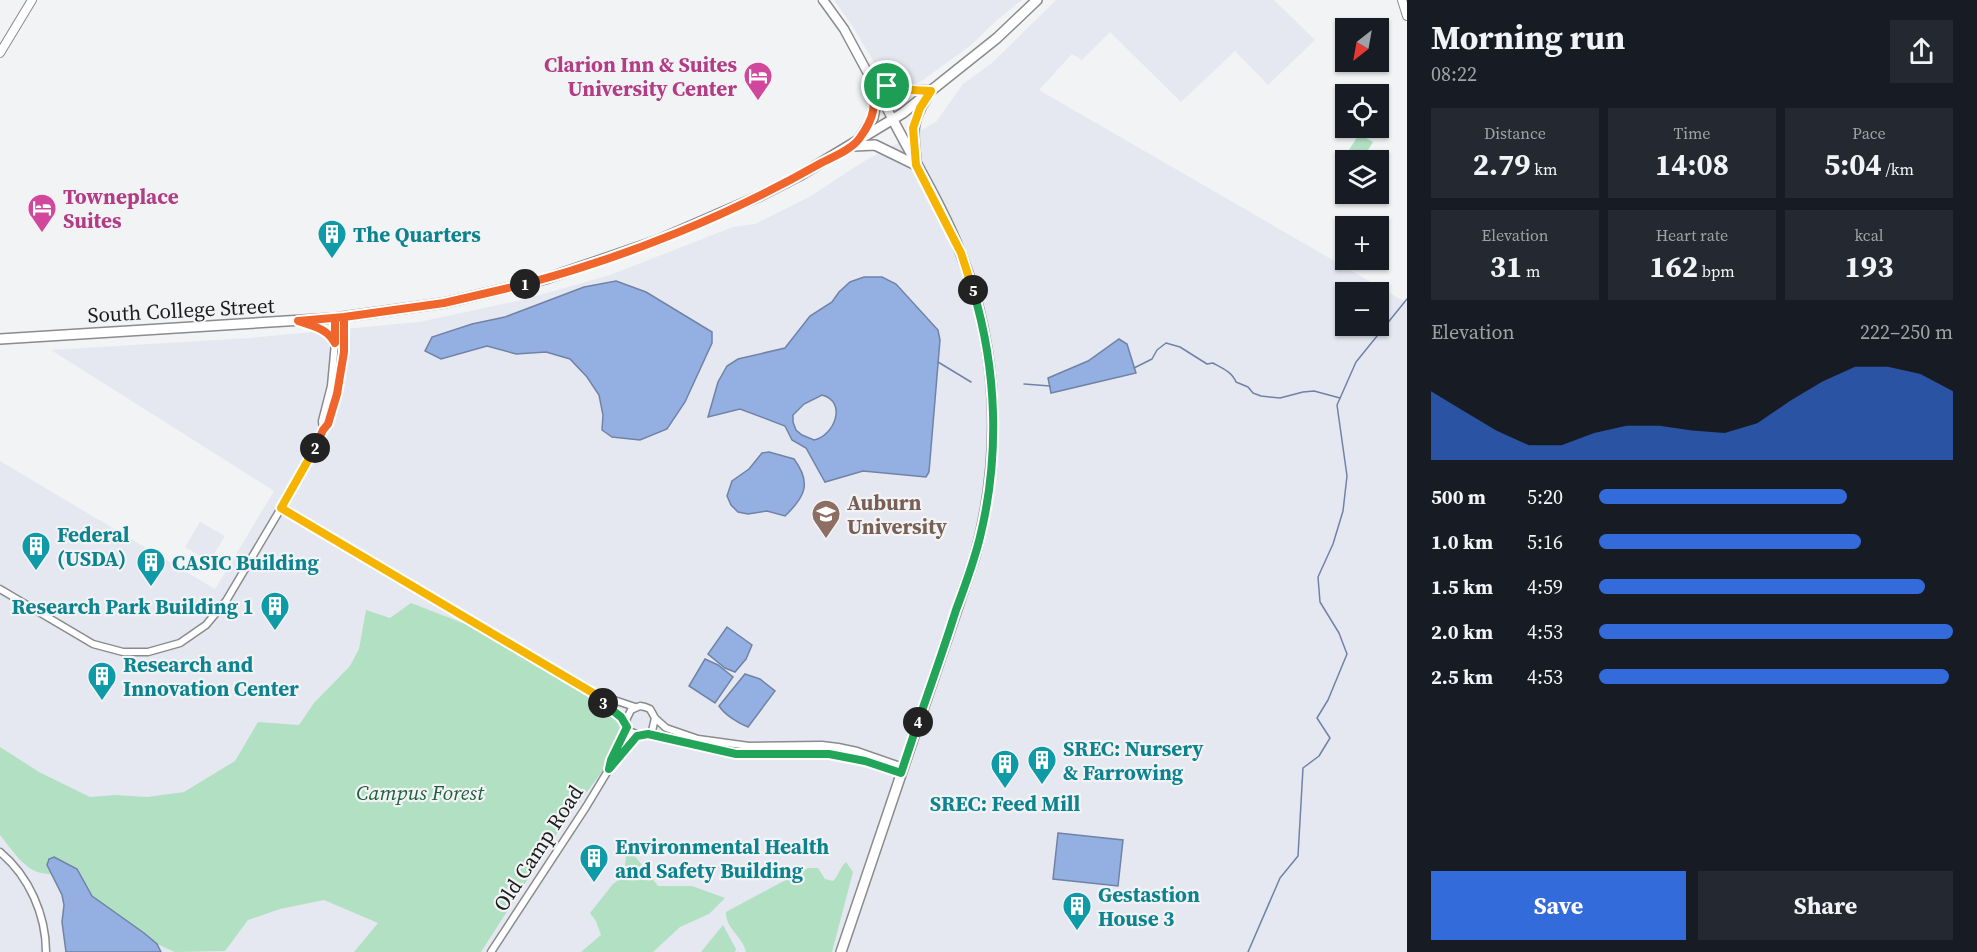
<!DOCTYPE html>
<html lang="en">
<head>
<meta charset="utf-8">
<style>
  body { margin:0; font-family:"Source Serif 4",serif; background:#242831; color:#f1f3f6; height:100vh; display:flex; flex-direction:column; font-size:22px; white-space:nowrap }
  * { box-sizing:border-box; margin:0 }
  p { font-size:20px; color:#9ea1a6 }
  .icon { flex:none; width:33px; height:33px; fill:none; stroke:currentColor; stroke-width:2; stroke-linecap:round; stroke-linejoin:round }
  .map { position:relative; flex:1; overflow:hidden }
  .drawer { display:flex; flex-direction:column; background:#171b24; width:570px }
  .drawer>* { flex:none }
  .needle { width:39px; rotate:211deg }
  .buttons { position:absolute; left:1335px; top:18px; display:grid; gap:12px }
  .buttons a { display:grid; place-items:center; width:54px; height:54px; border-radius:0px; background:#171b24; box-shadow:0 2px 4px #0004; font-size:30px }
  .pin { position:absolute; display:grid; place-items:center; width:51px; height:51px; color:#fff; margin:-26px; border:3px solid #fff; border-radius:50%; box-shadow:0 2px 6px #0007 }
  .km { position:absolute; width:30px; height:30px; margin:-15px; border-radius:50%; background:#222; color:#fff; font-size:16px; line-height:30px; text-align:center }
  .round { display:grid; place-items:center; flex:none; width:63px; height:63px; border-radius:0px; background:#242831 }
  .head { display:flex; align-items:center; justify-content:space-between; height:102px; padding:0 24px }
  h1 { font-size:33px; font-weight:700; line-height:45px }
  .metrics { display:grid; grid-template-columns:repeat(3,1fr); gap:9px; height:102px; padding:6px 24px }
  .metrics div { display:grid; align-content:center; border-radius:0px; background:#242831; text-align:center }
  .metrics b { font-size:30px; font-weight:700 }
  .metrics small { font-size:16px; font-weight:400 }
  .metrics p { font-size:16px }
  .chart { height:168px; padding:12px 24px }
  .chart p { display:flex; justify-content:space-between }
  .chart svg { width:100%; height:108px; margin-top:6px; fill:#336bda; opacity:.7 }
  .button { display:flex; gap:12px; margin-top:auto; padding:12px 24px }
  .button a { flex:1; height:69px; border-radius:0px; background:#336bda; color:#fff; font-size:24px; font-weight:700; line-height:69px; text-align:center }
  .button a+a { background:#242831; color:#f1f3f6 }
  ul { padding:0 24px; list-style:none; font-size:20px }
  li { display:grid; grid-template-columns:96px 72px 1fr; align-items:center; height:45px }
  li i { height:15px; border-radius:8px; background:#336bda }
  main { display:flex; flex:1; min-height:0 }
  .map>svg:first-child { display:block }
  .built { fill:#e5e8f1; fill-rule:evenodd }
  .green { fill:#b1e0c2 }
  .water { fill:#94afe1; stroke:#7083a6; stroke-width:1.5; fill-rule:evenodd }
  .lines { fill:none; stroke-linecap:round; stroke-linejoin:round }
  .stream { stroke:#7083a6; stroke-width:1.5 }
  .minor-casing { stroke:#8a8b8d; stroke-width:9 }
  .tertiary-casing { stroke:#8a8b8d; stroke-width:10 }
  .secondary-casing { stroke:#8a8b8d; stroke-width:11 }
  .primary-casing { stroke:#8a8b8d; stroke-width:12 }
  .minor { stroke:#fff; stroke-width:6 }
  .tertiary { stroke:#fff; stroke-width:8 }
  .secondary { stroke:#fff; stroke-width:8 }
  .primary { stroke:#fff; stroke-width:9 }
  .split-1-casing { stroke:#fff; stroke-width:12 }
  .split-2-casing { stroke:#fff; stroke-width:12 }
  .split-3-casing { stroke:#fff; stroke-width:12 }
  .split-4-casing { stroke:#fff; stroke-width:12 }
  .split-5-casing { stroke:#fff; stroke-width:12 }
  .split-6-casing { stroke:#fff; stroke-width:12 }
  .split-1 { stroke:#f0652b; stroke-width:8 }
  .split-2 { stroke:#f0652b; stroke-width:8 }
  .split-3 { stroke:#f5b400; stroke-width:8 }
  .split-4 { stroke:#22a559; stroke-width:8 }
  .split-5 { stroke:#22a559; stroke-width:8 }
  .split-6 { stroke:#f5b400; stroke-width:8 }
  .labels { text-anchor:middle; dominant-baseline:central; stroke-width:4.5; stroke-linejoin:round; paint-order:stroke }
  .hotel-label { font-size:21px; font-weight:bold; fill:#b23c85; stroke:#f2f3f5; text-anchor:end }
  .culture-label { font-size:21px; font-weight:bold; fill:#0d838f; stroke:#f2f3f5; text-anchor:start }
  .street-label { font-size:21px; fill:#1c1c1d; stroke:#f2f3f5 }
  .education-label { font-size:21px; font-weight:bold; fill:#785e54; stroke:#f2f3f5; text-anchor:start }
  .park-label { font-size:21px; font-style:italic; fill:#1e5f3c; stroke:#f2f3f5 }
</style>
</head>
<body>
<main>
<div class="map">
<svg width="1407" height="952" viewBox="0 0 1407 952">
  <rect width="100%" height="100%" fill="#f2f3f5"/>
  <g class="built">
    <polygon points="834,0 1022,0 997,20 971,45 923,80 914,85 903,86 893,84 883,77 851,24"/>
    <path d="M1056,0H1274L1315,40L1268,85L1235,51L1181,102L1110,32L1082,60L1072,54L1039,90L1407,303V952H0V461L215,589L274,491L51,350L250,338L419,322L522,300L610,275L733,227L755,224L811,196L861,163L936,122L963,84L992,63ZM1346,292H1378V326H1346Z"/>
    <polygon points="200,522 225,536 209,562 185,547"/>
  </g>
  <g class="green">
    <polygon points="1359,134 1373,142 1362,160 1355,160 1346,155"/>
    <path d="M411,603L473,627L632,720L613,757L565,821L481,952H354L378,923L324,900L280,909L248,920L225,951L175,952L157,944L92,896L77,870L54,857L47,861L52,874C26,875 15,853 0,835V747L39,772L90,797L115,795L147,797L184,792L235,761L258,722L299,725L314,703L350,666L359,649L366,610L390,618Z"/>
    <polygon points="631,851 658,886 692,886 725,898 709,914 680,927 653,952 581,952 601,935 596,921 590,913 613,884 624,876 626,856"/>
    <path d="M846,862L853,872L832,952H746C743,937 725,928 726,912L808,868H818L825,879L833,881C839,875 840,867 846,862Z"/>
    <polygon points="723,925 736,949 735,952 701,952"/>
  </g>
  <g class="water">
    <path d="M864,277H882L896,284L938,330L940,340L929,472L926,477L863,471L825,482L806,448L792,440L785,426L740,409L708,417L718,382L727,366L738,359L785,348L810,316L832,302L839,292L850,282ZM822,395C848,402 834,436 814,440L802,435L796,430L793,422V415L804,404Z"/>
    <polygon points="616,281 646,292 712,332 712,343 685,402 667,429 640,440 612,437 602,430 603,415 599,395 587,377 570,359 546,352 516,354 487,346 441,359 425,351 432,337 472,324 505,317 584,287"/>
    <polygon points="1119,339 1127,344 1136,373 1051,393 1048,378 1088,361"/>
    <path d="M769,452L794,459C812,483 805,497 785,516L767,511L748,514L738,512L731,505L727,496L732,481L749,469L762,453Z"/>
    <polygon points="727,627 752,645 746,659 735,672 725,668 708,654"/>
    <polygon points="705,659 718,665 733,677 715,703 689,686"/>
    <path d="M745,674L760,679L775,691L748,727C738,723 725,715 719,706Z"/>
    <polygon points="1058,833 1123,840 1118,886 1053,879"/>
    <polygon points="54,857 77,869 92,896 144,933 157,944 161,952 66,952 62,922 64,905 62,895 47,865 49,859"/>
  </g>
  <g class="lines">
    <g class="stream">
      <polyline points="938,362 971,382"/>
      <path d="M1134,368L1152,359L1157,350L1166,343L1180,347L1207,364L1213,363C1222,368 1232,372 1236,382L1248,387L1253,393L1261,396L1280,398L1303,392L1314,391L1340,398"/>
      <polyline points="1024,384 1050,386"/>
      <polyline points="1248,952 1280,878 1298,856 1303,768 1319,756 1330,738 1317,718 1328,700 1347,654 1339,633 1320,602 1318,577 1333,544 1343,511 1347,476 1337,405 1356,362 1407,299"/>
    </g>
    <g class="minor-casing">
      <g id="minor">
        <polyline points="301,322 322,329 335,343 331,386 322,421 323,430"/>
        <polyline points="335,341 335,318"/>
        <polyline points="281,508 593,693 635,707"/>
        <path d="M0,589L93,644L123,652H148L180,643L206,625L226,601L306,466L323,430L328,424C340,389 345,354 344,317"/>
        <polyline points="596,696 614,710 625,722"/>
        <polyline points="655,718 652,731 641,736 629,731 625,722 631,710 640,706 645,707 650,709 655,718 666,728 698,739 749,746 822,745 838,747 857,751 903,767"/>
        <polyline points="648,734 736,754 829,754 865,761 901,773"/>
        <polyline points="609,768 611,761 626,727"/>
        <path d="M0,852C29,876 46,915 46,952"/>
        <polyline points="491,952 586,807 609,769 637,736"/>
      </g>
    </g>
    <g class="tertiary-casing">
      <g id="tertiary">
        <polyline points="1402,0 1407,16"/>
        <polyline points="0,53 32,0"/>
      </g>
    </g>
    <g class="secondary-casing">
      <polyline id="secondary" points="823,0 844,29 893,120"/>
    </g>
    <g class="primary-casing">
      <g id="primary">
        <polyline points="859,139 873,118 875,108 872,80 895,89 931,91"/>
        <polyline points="854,146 875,145 916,165"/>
        <path d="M916,160C913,134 911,122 926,99"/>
        <polyline points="0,339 335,318 444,303 545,279 656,241 762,195 799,176 903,113 997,38 1037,0"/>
        <path d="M841,952L975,556C1002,457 999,350 961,254C943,208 916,164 893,120"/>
      </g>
    </g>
    <use href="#minor" class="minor"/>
    <use href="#tertiary" class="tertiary"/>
    <use href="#secondary" class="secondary"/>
    <use href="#primary" class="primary"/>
  </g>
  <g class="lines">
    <g class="split-1-casing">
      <path id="split-1" d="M525,284C626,257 730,215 821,163C832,157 851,150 859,139C876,116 875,107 872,80L887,86"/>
    </g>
    <g class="split-2-casing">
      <path id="split-2" d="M315,448L323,430L328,424L337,394L344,352V317L298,321C312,326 327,328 335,343V318L344,317L444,303L525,284"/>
    </g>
    <g class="split-3-casing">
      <polyline id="split-3" points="315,448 281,508 593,693 603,703"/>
    </g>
    <g class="split-4-casing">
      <polyline id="split-4" points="603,703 621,717 627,727 611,760 609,769 637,736 648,734 736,754 829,754 865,761 901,773 918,722"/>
    </g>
    <g class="split-5-casing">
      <path id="split-5" d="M918,722C931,685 944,648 956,610C965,586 974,562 980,537C1000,456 997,370 973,290"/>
    </g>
    <g class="split-6-casing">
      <polyline id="split-6" points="887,86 895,89 931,91 920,108 913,128 916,165 961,253 973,290"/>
    </g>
    <use href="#split-1" class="split-1"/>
    <use href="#split-2" class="split-2"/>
    <use href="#split-3" class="split-3"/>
    <use href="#split-4" class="split-4"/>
    <use href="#split-5" class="split-5"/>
    <use href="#split-6" class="split-6"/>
  </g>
  <defs>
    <g id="hotel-pin" transform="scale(1.5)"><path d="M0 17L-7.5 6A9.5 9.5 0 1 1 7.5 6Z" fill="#d1479c" stroke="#f2f3f5"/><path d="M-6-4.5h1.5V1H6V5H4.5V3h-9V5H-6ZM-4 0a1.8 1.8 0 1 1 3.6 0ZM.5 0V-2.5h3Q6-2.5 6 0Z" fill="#fff"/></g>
    <g id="building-pin" transform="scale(1.5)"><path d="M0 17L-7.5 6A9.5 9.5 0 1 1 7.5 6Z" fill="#0f9aa8" stroke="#f2f3f5"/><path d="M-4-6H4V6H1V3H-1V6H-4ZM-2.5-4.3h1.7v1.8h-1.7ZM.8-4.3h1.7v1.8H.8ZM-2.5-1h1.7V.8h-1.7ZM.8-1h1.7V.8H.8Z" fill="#fff"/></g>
    <g id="university-pin" transform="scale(1.5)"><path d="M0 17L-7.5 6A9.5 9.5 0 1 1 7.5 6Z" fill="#8d6e63" stroke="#f2f3f5"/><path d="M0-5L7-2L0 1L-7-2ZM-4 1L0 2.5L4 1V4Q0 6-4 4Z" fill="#fff"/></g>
  </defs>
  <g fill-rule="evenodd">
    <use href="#hotel-pin" x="758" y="76"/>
    <use href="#hotel-pin" x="42" y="208"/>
    <use href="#building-pin" x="332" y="234"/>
    <use href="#university-pin" x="826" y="514"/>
    <use href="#building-pin" x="36" y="546"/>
    <use href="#building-pin" x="151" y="562"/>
    <use href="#building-pin" x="275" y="606"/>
    <use href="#building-pin" x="102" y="676"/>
    <use href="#building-pin" x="1042" y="760"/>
    <use href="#building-pin" x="1005" y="764"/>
    <use href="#building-pin" x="594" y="858"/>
    <use href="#building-pin" x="1077" y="906"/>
  </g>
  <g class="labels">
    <g class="hotel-label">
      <text x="737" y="64">Clarion Inn &amp; Suites<tspan x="737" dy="24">University Center</tspan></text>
      <text x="63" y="196" text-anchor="start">Towneplace<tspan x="63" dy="24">Suites</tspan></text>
    </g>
    <g class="culture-label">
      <text x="353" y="234">The Quarters</text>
      <text x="57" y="534">Federal<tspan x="57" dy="24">(USDA)</tspan></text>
      <text x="172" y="562">CASIC Building</text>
      <text x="254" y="606" text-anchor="end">Research Park Building 1</text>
      <text x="123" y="664">Research and<tspan x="123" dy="24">Innovation Center</tspan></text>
      <text x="1063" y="748">SREC: Nursery<tspan x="1063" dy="24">&amp; Farrowing</tspan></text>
      <text x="1005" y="803" text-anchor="middle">SREC: Feed Mill</text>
      <text x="615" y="846">Environmental Health<tspan x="615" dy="24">and Safety Building</tspan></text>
      <text x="1098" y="894">Gestastion<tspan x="1098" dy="24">House 3</tspan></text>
    </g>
    <g class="street-label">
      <text transform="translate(181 310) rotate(-3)">South College Street</text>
      <text transform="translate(538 848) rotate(-57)">Old Camp Road</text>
    </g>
    <g class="education-label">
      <text x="847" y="502">Auburn<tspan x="847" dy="24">University</tspan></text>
    </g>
    <g class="park-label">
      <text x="420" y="792">Campus Forest</text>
    </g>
  </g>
</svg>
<div class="buttons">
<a><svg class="needle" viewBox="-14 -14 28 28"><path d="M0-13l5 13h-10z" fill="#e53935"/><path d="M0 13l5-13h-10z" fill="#9ea1a6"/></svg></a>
<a><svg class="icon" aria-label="locate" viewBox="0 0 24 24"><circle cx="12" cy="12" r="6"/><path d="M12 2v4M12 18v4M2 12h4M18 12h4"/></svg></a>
<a><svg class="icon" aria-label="layers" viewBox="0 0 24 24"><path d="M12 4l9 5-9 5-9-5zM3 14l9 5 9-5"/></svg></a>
<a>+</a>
<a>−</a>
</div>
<div class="pin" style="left:887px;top:86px;background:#1e9e55"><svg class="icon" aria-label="arrive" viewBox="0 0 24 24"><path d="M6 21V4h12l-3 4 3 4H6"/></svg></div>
<b class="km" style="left:525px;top:284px">1</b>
<b class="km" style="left:315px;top:448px">2</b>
<b class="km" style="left:603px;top:703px">3</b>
<b class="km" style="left:918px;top:722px">4</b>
<b class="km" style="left:973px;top:290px">5</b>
</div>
<section class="drawer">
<div class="head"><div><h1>Morning run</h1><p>08:22</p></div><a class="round"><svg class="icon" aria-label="share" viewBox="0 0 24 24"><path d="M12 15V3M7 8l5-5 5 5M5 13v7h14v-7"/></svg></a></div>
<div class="metrics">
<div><p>Distance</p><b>2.79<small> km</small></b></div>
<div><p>Time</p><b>14:08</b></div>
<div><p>Pace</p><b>5:04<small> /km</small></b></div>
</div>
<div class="metrics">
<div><p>Elevation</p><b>31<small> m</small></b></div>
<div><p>Heart rate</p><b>162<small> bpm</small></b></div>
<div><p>kcal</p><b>193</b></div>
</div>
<div class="chart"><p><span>Elevation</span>222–250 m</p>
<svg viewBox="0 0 160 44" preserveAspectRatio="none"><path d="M0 44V16L10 24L20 32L30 38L40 38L50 33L60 30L70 30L80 32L90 33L100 29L110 20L120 12L130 6L140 6L150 9L160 16V44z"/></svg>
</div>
<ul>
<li><b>500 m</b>5:20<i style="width:70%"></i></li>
<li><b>1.0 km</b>5:16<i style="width:74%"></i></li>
<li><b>1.5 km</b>4:59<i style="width:92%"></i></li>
<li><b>2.0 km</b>4:53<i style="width:100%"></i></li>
<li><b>2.5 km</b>4:53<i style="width:99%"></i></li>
</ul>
<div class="button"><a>Save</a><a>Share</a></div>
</section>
</main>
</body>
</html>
